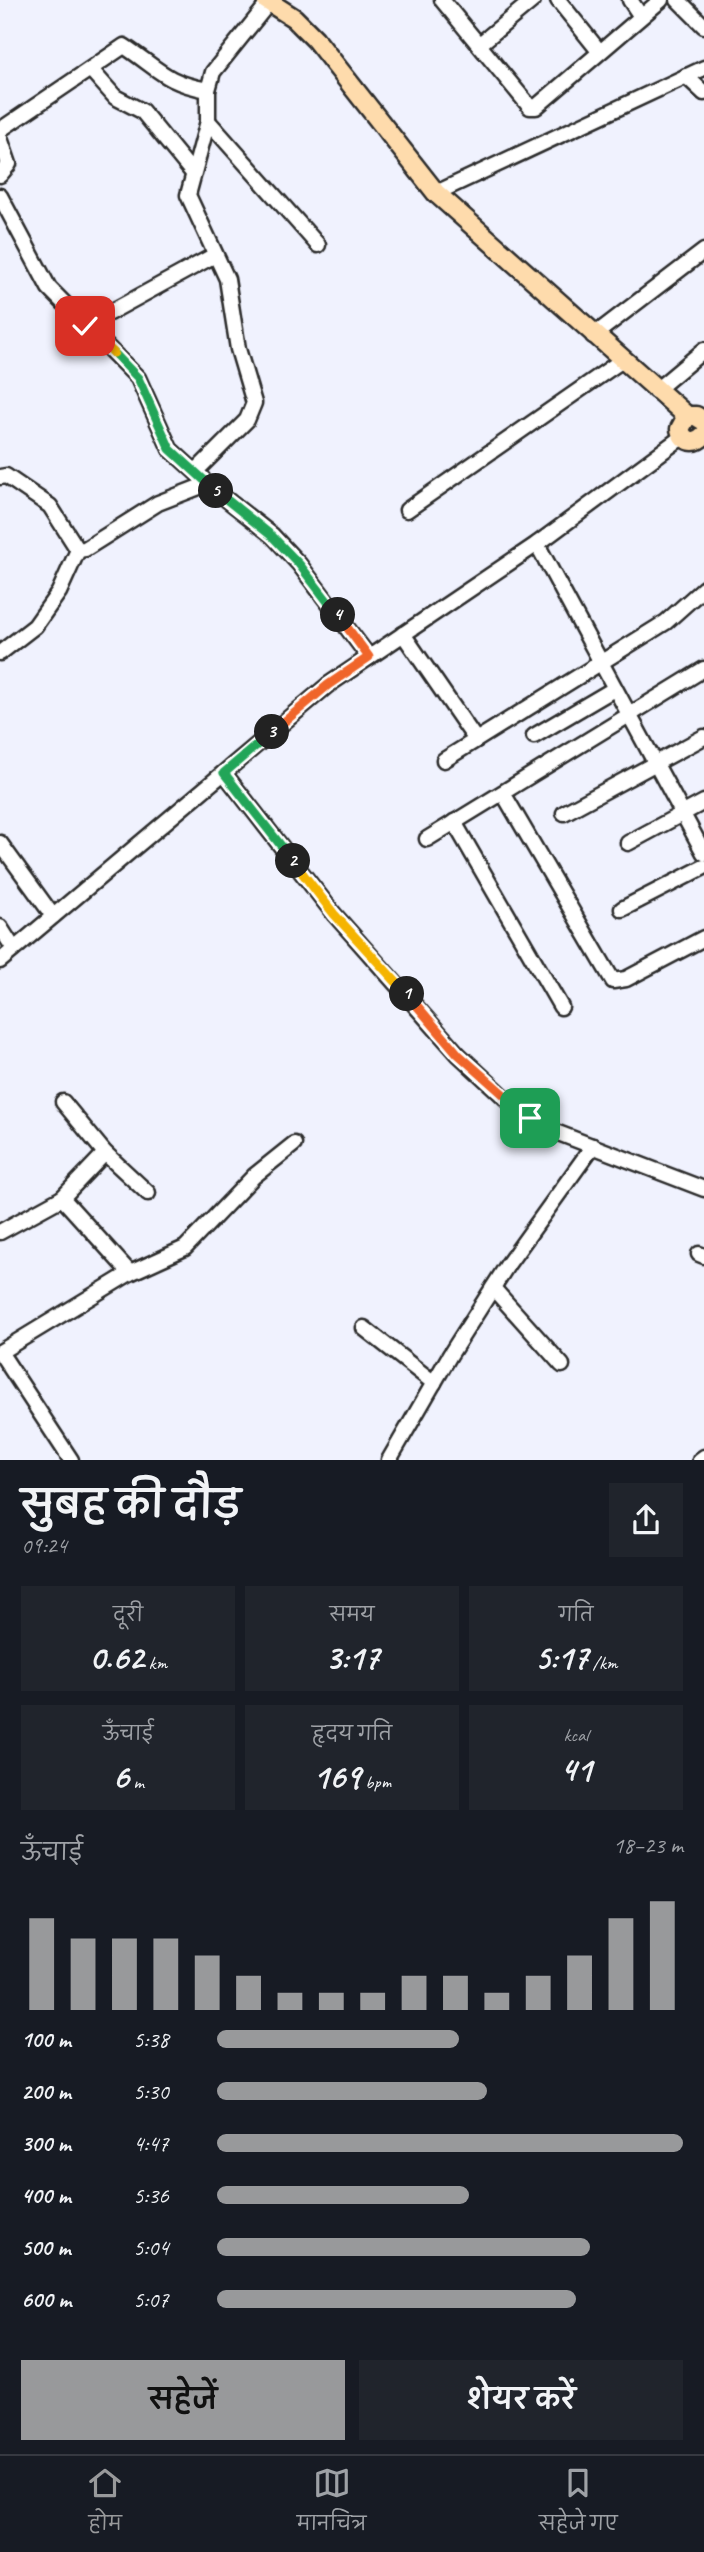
<!DOCTYPE html>
<html lang="hi">
<head>
<meta charset="utf-8">
<style>
  body { margin:0; font-family:Caveat,"Playpen Sans Deva",sans-serif; background:#20242c; color:#f1f3f6; height:100vh; display:flex; flex-direction:column; font-size:26px; white-space:nowrap }
  * { box-sizing:border-box; margin:0 }
  p { font-size:23px; color:#9ea1a6 }
  .icon { flex:none; width:38px; height:38px; fill:none; stroke:currentColor; stroke-width:2; stroke-linecap:round; stroke-linejoin:round }
  .map { position:relative; height:1460px; overflow:hidden }
  .panel { display:flex; flex-direction:column; background:#171b24; flex:1 }
  .panel>* { flex:none }
  .pin { position:absolute; display:grid; place-items:center; width:60px; height:60px; color:#fff; margin:-30px; border-radius:14px; box-shadow:0 4px 10px #0006 }
  .km { position:absolute; width:35px; height:35px; margin:-18px; border-radius:50%; background:#222; color:#fff; font-size:19px; line-height:35px; text-align:center }
  .round { display:grid; place-items:center; flex:none; width:74px; height:74px; border-radius:0px; background:#20242c }
  .overview { display:flex; align-items:center; justify-content:space-between; height:119px; padding:0 21px }
  h1 { font-size:38px; font-weight:600; line-height:52px }
  .figures { display:grid; grid-template-columns:repeat(3,1fr); gap:10px; height:119px; padding:7px 21px }
  .figures div { display:grid; align-content:center; border-radius:0px; background:#20242c; text-align:center }
  .figures b { font-size:35px; font-weight:600 }
  .figures small { font-size:19px; font-weight:400 }
  .figures p { font-size:19px }
  .chart { height:196px; padding:14px 21px }
  .chart p { display:flex; justify-content:space-between }
  .chart svg { width:100%; height:126px; margin-top:7px; stroke:#98999b; stroke-width:6 }
  .cta { display:flex; gap:14px; margin-top:auto; padding:14px 21px }
  .cta a { flex:1; height:80px; border-radius:0px; background:#98999b; color:#111; font-size:28px; font-weight:600; line-height:80px; text-align:center }
  .cta a+a { background:#20242c; color:#f1f3f6 }
  ul { padding:0 21px; list-style:none; font-size:23px }
  li { display:grid; grid-template-columns:112px 84px 1fr; align-items:center; height:52px }
  li i { height:18px; border-radius:9px; background:#98999b }
  .menu { display:flex; justify-content:space-around; align-items:center; height:98px; border-top:2px solid #363941; background:#171b24; font-size:19px; color:#9ea1a6 }
  .menu a { display:grid; justify-items:center; gap:4px }
  .menu .active { color:#98999b }
  .map>svg:first-child { display:block }
  .lines { fill:none; stroke-linecap:round; stroke-linejoin:round }
  .minor-casing { stroke:#2b2b2b; stroke-width:19 }
  .major-casing { stroke:#2b2b2b; stroke-width:23 }
  .minor { stroke:#fff; stroke-width:14 }
  .major { stroke:#fedbac; stroke-width:18 }
  .split-1-casing { stroke:#fff; stroke-width:14 }
  .split-2-casing { stroke:#fff; stroke-width:14 }
  .split-3-casing { stroke:#fff; stroke-width:14 }
  .split-4-casing { stroke:#fff; stroke-width:14 }
  .split-5-casing { stroke:#fff; stroke-width:14 }
  .split-6-casing { stroke:#fff; stroke-width:14 }
  .split-7-casing { stroke:#fff; stroke-width:14 }
  .split-1 { stroke:#f0652b; stroke-width:9 }
  .split-2 { stroke:#f5b400; stroke-width:9 }
  .split-3 { stroke:#22a559; stroke-width:9 }
  .split-4 { stroke:#f0652b; stroke-width:9 }
  .split-5 { stroke:#22a559; stroke-width:9 }
  .split-6 { stroke:#22a559; stroke-width:9 }
  .split-7 { stroke:#f5b400; stroke-width:9 }
</style>
</head>
<body>
<div class="map">
<svg width="704" height="1460" viewBox="0 0 704 1460">
  <rect width="100%" height="100%" fill="#f0f2fe"/>
  <filter id="ink" filterUnits="userSpaceOnUse"><feTurbulence type="fractalNoise" baseFrequency=".0143" numOctaves="2"/><feDisplacementMap in="SourceGraphic" scale="14" xChannelSelector="R" yChannelSelector="G"/><feConvolveMatrix kernelMatrix="1 2 1 2 8 2 1 2 1" color-interpolation-filters="sRGB"/></filter>
  <g filter="url(#ink)">
    <g class="lines">
      <g class="minor-casing">
        <g id="minor">
          <polyline points="442,0 530,107 536,107 661,0"/>
          <polyline points="558,0 599,51"/>
          <polyline points="630,0 640,15"/>
          <polyline points="678,0 704,26"/>
          <polyline points="480,44 533,0"/>
          <polyline points="92,71 115,97 142,111 192,172"/>
          <polyline points="686,76 704,93"/>
          <polyline points="208,121 318,245"/>
          <path d="M0,130L124,46C159,69 164,82 208,90"/>
          <polyline points="0,138 9,164 0,175"/>
          <polyline points="436,193 704,68"/>
          <polyline points="0,196 49,288 138,378 170,449 202,478"/>
          <polyline points="85,326 215,255"/>
          <polyline points="593,336 704,251"/>
          <polyline points="655,391 704,350"/>
          <polyline points="196,471 247,420 254,403 238,349 227,279 188,195 208,121 208,90 213,72 271,0"/>
          <polyline points="0,477 6,476 50,506 78,550 85,549 158,503 207,484 272,535 299,564 369,657"/>
          <polyline points="407,510 621,361"/>
          <polyline points="537,544 704,853"/>
          <polyline points="403,634 476,740"/>
          <polyline points="0,653 35,626 59,592 78,550"/>
          <polyline points="534,736 614,689"/>
          <polyline points="444,760 666,622 704,588"/>
          <polyline points="224,773 334,914 458,1054 513,1105 553,1131 704,1189"/>
          <polyline points="503,793 613,981 626,979 704,938"/>
          <polyline points="564,813 704,737"/>
          <polyline points="454,822 561,1007"/>
          <polyline points="427,839 704,669"/>
          <polyline points="0,843 53,916"/>
          <polyline points="628,843 704,802"/>
          <polyline points="622,909 704,867"/>
          <polyline points="0,927 14,949"/>
          <polyline points="0,961 328,685 537,544 682,437"/>
          <polyline points="63,1102 105,1153 148,1193"/>
          <polyline points="62,1198 130,1273"/>
          <polyline points="0,1232 62,1198 105,1153"/>
          <polyline points="699,1254 704,1256"/>
          <polyline points="493,1288 562,1365"/>
          <polyline points="364,1328 434,1383"/>
          <polyline points="0,1352 130,1273 185,1248 254,1176 294,1144"/>
          <polyline points="0,1352 71,1460"/>
          <polyline points="389,1460 450,1355 508,1264 593,1146"/>
          <polyline points="700,1460 704,1457"/>
        </g>
      </g>
      <g class="major-casing">
        <g id="major">
          <polyline points="266,0 294,18 315,39 436,193 687,416"/>
          <path d="M704,421L696,416H687L680,429C683,442 695,445 704,435"/>
        </g>
      </g>
      <use href="#minor" class="minor"/>
      <use href="#major" class="major"/>
    </g>
  </g>
  <g class="lines" filter="url(#ink)">
    <g class="split-1-casing">
      <polyline id="split-1" points="407,994 458,1054 530,1118"/>
    </g>
    <g class="split-2-casing">
      <polyline id="split-2" points="293,861 334,914 407,994"/>
    </g>
    <g class="split-3-casing">
      <polyline id="split-3" points="272,732 224,773 293,861"/>
    </g>
    <g class="split-4-casing">
      <polyline id="split-4" points="272,732 328,685 369,657 338,615"/>
    </g>
    <g class="split-5-casing">
      <polyline id="split-5" points="216,491 272,536 299,564 338,615"/>
    </g>
    <g class="split-6-casing">
      <polyline id="split-6" points="114,353 138,378 170,449 216,491"/>
    </g>
    <g class="split-7-casing">
      <polyline id="split-7" points="85,326 114,353"/>
    </g>
    <use href="#split-1" class="split-1"/>
    <use href="#split-2" class="split-2"/>
    <use href="#split-3" class="split-3"/>
    <use href="#split-4" class="split-4"/>
    <use href="#split-5" class="split-5"/>
    <use href="#split-6" class="split-6"/>
    <use href="#split-7" class="split-7"/>
  </g>
</svg>
<div class="pin" style="left:530px;top:1118px;background:#1e9e55"><svg class="icon" aria-label="arrive" viewBox="0 0 24 24"><path d="M6 21V4h12l-3 4 3 4H6"/></svg></div>
<div class="pin" style="left:85px;top:326px;background:#d93025"><svg class="icon" aria-label="check" viewBox="0 0 24 24"><path d="M5 12l5 5 9-10"/></svg></div>
<b class="km" style="left:407px;top:994px">1</b>
<b class="km" style="left:293px;top:861px">2</b>
<b class="km" style="left:272px;top:732px">3</b>
<b class="km" style="left:338px;top:615px">4</b>
<b class="km" style="left:216px;top:491px">5</b>
</div>
<section class="panel">
<div class="overview"><div><h1>सुबह की दौड़</h1><p>09:24</p></div><a class="round"><svg class="icon" aria-label="share" viewBox="0 0 24 24"><path d="M12 15V3M7 8l5-5 5 5M5 13v7h14v-7"/></svg></a></div>
<div class="figures">
<div><p>दूरी</p><b>0.62<small> km</small></b></div>
<div><p>समय</p><b>3:17</b></div>
<div><p>गति</p><b>5:17<small> /km</small></b></div>
</div>
<div class="figures">
<div><p>ऊँचाई</p><b>6<small> m</small></b></div>
<div><p>हृदय गति</p><b>169<small> bpm</small></b></div>
<div><p>kcal</p><b>41</b></div>
</div>
<div class="chart"><p><span>ऊँचाई</span>18–23 m</p>
<svg viewBox="0 0 160 44" preserveAspectRatio="none"><path d="M5 44V12M15 44V19M25 44V19M35 44V19M45 44V25M55 44V32M65 44V38M75 44V38M85 44V38M95 44V32M105 44V32M115 44V38M125 44V32M135 44V25M145 44V12M155 44V6"/></svg>
</div>
<ul>
<li><b>100 m</b>5:38<i style="width:52%"></i></li>
<li><b>200 m</b>5:30<i style="width:58%"></i></li>
<li><b>300 m</b>4:47<i style="width:100%"></i></li>
<li><b>400 m</b>5:36<i style="width:54%"></i></li>
<li><b>500 m</b>5:04<i style="width:80%"></i></li>
<li><b>600 m</b>5:07<i style="width:77%"></i></li>
</ul>
<div class="cta"><a>सहेजें</a><a>शेयर करें</a></div>
</section>
<nav class="menu">
<a class="active"><svg class="icon" aria-label="home" viewBox="0 0 24 24"><path d="M3 11l9-7 9 7M6 9v11h12V9"/></svg>होम</a>
<a><svg class="icon" aria-label="map" viewBox="0 0 24 24"><path d="M3 6l6-2 6 2 6-2v14l-6 2-6-2-6 2zM9 4v14M15 6v14"/></svg>मानचित्र</a>
<a><svg class="icon" aria-label="saved" viewBox="0 0 24 24"><path d="M7 4h10v16l-5-4-5 4z"/></svg>सहेजे गए</a>
</nav>
</body>
</html>
